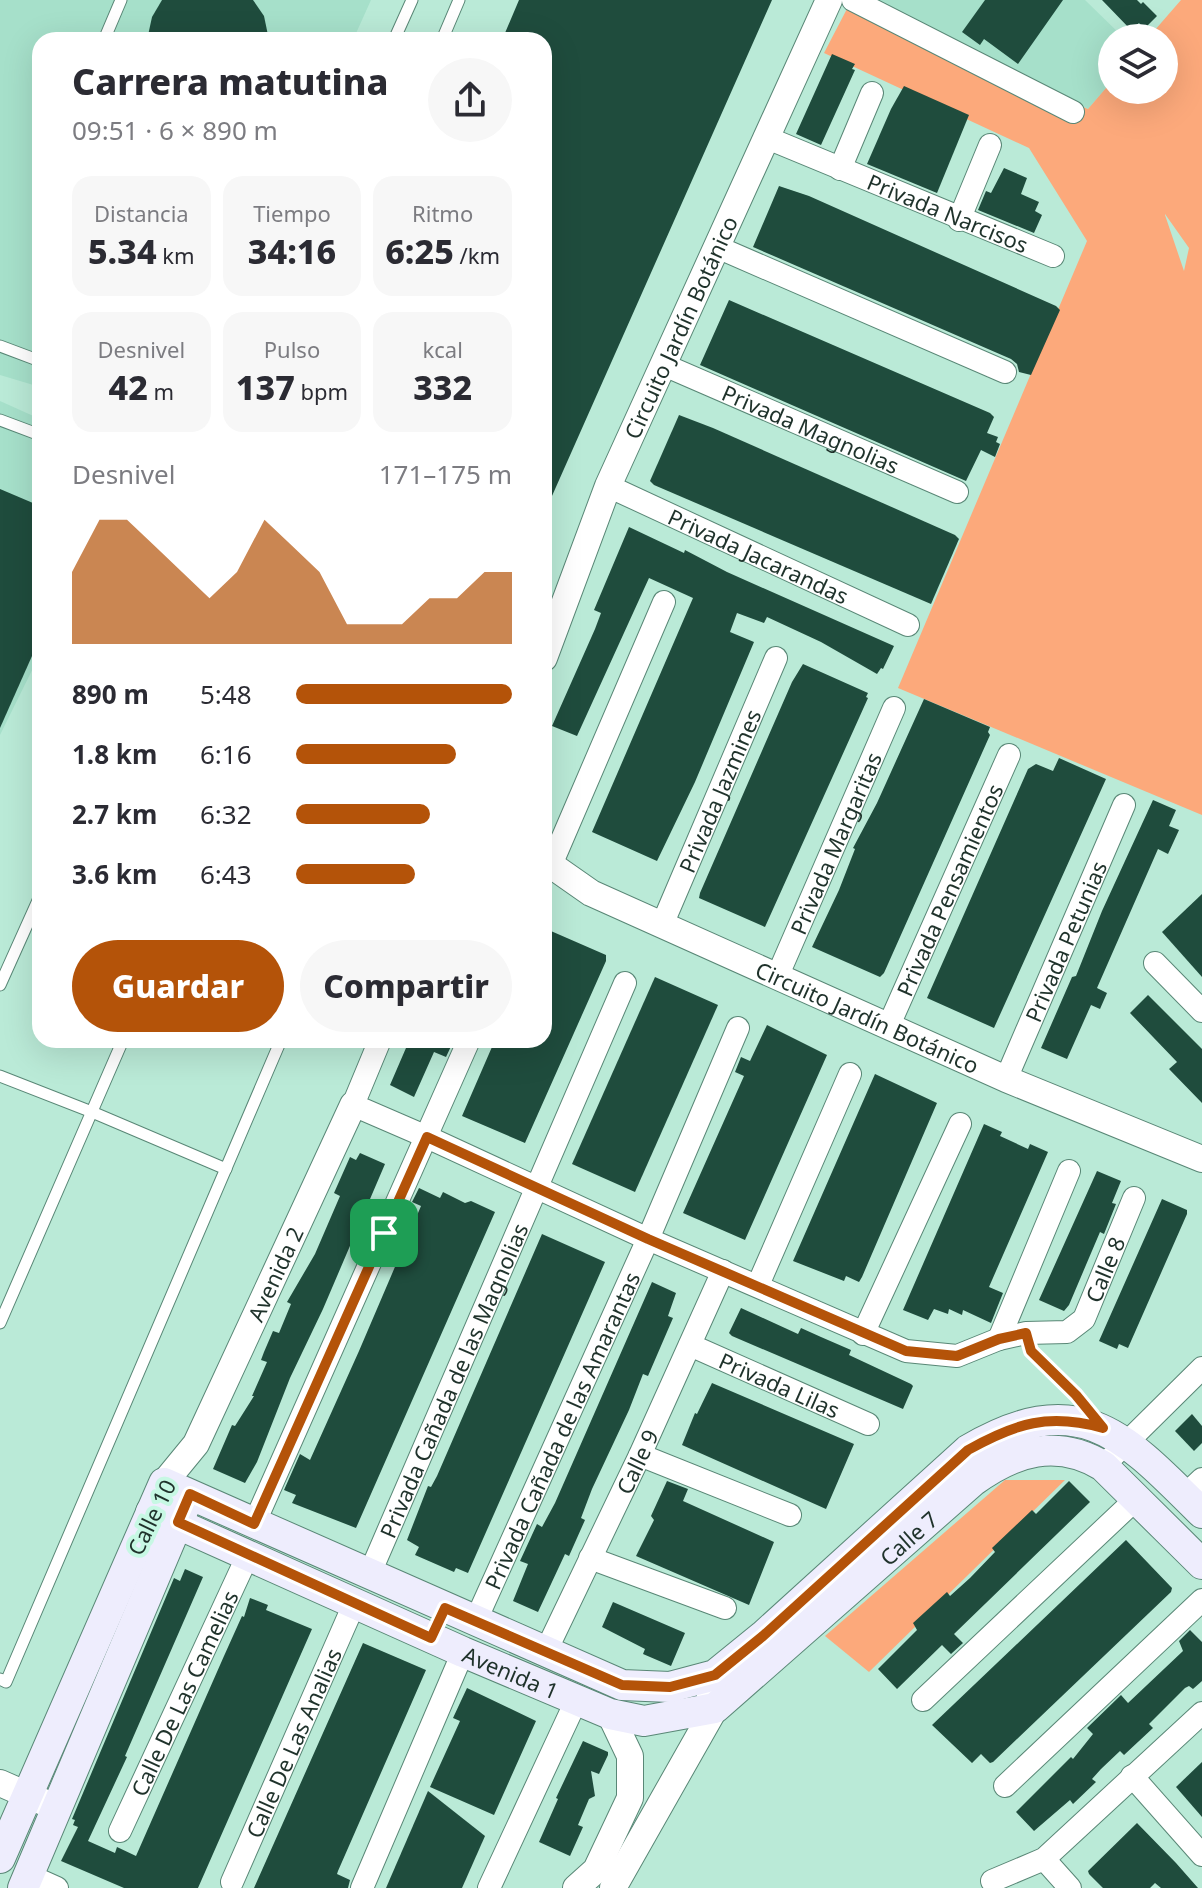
<!DOCTYPE html>
<html lang="es">
<head>
<meta charset="utf-8">
<style>
  body { margin:0; font-family:"Noto Sans",sans-serif; background:#f7f7f7; color:#2b2b33; height:100vh; display:flex; flex-direction:column; font-size:30px; white-space:nowrap }
  * { box-sizing:border-box; margin:0 }
  p { font-size:26px; color:#7c7c81 }
  .icon { flex:none; width:44px; height:44px; fill:none; stroke:currentColor; stroke-width:2; stroke-linecap:round; stroke-linejoin:round }
  .map { position:relative; flex:1; overflow:hidden }
  .sheet { position:absolute; left:32px; top:32px; width:520px; height:1016px; display:flex; flex-direction:column; background:#fff; border-radius:24px; box-shadow:0 8px 32px #0002 }
  .sheet>* { flex:none }
  .tools { position:absolute; left:1098px; top:24px; display:grid; gap:16px }
  .tools a { display:grid; place-items:center; width:80px; height:80px; border-radius:50%; background:#fff; box-shadow:0 8px 32px #0002; font-size:40px }
  .pin { position:absolute; display:grid; place-items:center; width:68px; height:68px; color:#fff; margin:-34px; border-radius:16px; box-shadow:0 4px 12px #0006 }
  .round { display:grid; place-items:center; flex:none; width:84px; height:84px; border-radius:42px; background:#f7f7f7 }
  .summary { display:flex; align-items:center; justify-content:space-between; height:136px; padding:0 40px }
  h1 { font-size:36px; font-weight:800; line-height:60px }
  .figures { display:grid; grid-template-columns:repeat(3,1fr); gap:12px; height:136px; padding:8px 40px }
  .figures div { display:grid; align-content:center; border-radius:20px; background:#f7f7f7; text-align:center }
  .figures b { font-size:34px; font-weight:800 }
  .figures small { font-size:22px; font-weight:400 }
  .figures p { font-size:22px }
  .chart { height:224px; padding:16px 40px }
  .chart p { display:flex; justify-content:space-between }
  .chart svg { width:100%; height:144px; margin-top:8px; fill:#b45309; opacity:.7 }
  .action { display:flex; gap:16px; margin-top:auto; padding:16px 40px }
  .action a { flex:1; height:92px; border-radius:48px; background:#b45309; color:#fff; font-size:32px; font-weight:800; line-height:92px; text-align:center }
  .action a+a { background:#f7f7f7; color:#2b2b33 }
  ul { padding:0 40px; list-style:none; font-size:26px }
  li { display:grid; grid-template-columns:128px 96px 1fr; align-items:center; height:60px }
  li i { height:20px; border-radius:10px; background:#b45309 }
  .map>svg:first-child { display:block }
  .built { fill:#a6e0ca }
  .green { fill:#fca97b; fill-rule:evenodd }
  .building { fill:#1f4c3d }
  .lines { fill:none; stroke-linecap:round; stroke-linejoin:round }
  .service-casing { stroke:#598776; stroke-width:13 }
  .minor-casing { stroke:#598776; stroke-width:24 }
  .tertiary-casing { stroke:#598776; stroke-width:28 }
  .secondary-casing { stroke:#598776; stroke-width:32 }
  .path { stroke:#67877b; stroke-width:3; stroke-dasharray:6 4; stroke-linecap:butt }
  .service { stroke:#fff; stroke-width:11 }
  .minor { stroke:#fff; stroke-width:22 }
  .tertiary { stroke:#fff; stroke-width:26 }
  .secondary { stroke:#eeedfd; stroke-width:30 }
  .route-casing { stroke:#fff; stroke-width:16 }
  .route { stroke:#b45309; stroke-width:10 }
  .labels { text-anchor:middle; dominant-baseline:central; stroke-width:8; stroke-linejoin:round; paint-order:stroke }
  .street-label { font-size:22px; fill:#1f322b; stroke:#c7f8e4 }
</style>
</head>
<body>
<div class="map">
<svg width="1202" height="1888" viewBox="0 0 1202 1888">
  <rect width="100%" height="100%" fill="#baead7"/>
  <g class="built">
    <polygon points="0,0 371,0 353,40 40,40 40,387 0,375"/>
    <polygon points="865,0 1085,0 1124,38 1112,38 1112,81 1088,109"/>
    <polygon points="0,401 40,419 40,654 0,735"/>
  </g>
  <g class="green">
    <path d="M1181,0H1202V815L898,688L1087,241L1029,148L824,53L849,5L1088,109L1112,81V90H1164V38H1148ZM1165,214L1189,248L1184,271L1165,215Z"/>
    <polygon points="1005,1480 1065,1480 869,1672 825,1636"/>
  </g>
  <g class="building">
    <polygon points="162,0 253,0 264,16 269,40 147,40 152,17"/>
    <polygon points="519,0 772,0 544,514 544,40 502,40"/>
    <polygon points="985,0 1063,0 1018,64 984,39 980,45 962,32"/>
    <polygon points="1102,0 1137,0 1141,4 1143,2 1157,16 1144,29 1139,23 1131,30"/>
    <polygon points="832,54 855,64 852,69 855,70 821,145 796,134"/>
    <polygon points="904,86 969,115 937,193 867,164 891,109"/>
    <polygon points="1004,168 1027,178 1021,194 1039,202 1035,211 1042,215 1034,233 978,210 986,191 991,193"/>
    <polygon points="779,186 809,196 1056,306 1060,310 1031,375 1019,372 1017,364 1011,359 753,247"/>
    <polygon points="729,300 990,413 994,417 987,433 998,437 996,442 1000,444 995,457 981,450 966,481 700,365"/>
    <polygon points="679,415 713,428 955,535 959,539 931,604 654,485 650,481"/>
    <polygon points="0,489 40,506 40,638 0,728"/>
    <polygon points="629,527 684,553 685,550 727,572 894,646 883,669 881,668 877,674 821,642 767,617 764,623 737,613 730,632 754,642 695,782 657,861 592,832 693,598 649,578 577,736 552,726 595,629 601,613 594,610"/>
    <polygon points="803,664 868,693 866,697 868,698 765,927 699,898 700,893 792,682"/>
    <polygon points="924,699 990,727 988,732 990,735 884,973 880,977 812,947 839,890 855,849 853,848 877,803"/>
    <polygon points="1059,758 1106,779 994,1028 927,998 1028,769 1036,764 1053,771"/>
    <polygon points="1153,800 1176,810 1169,826 1179,830 1168,854 1158,849 1097,988 1107,993 1100,1009 1091,1005 1067,1059 1041,1048 1072,977 1076,976 1102,911"/>
    <polygon points="1202,894 1202,977 1162,932"/>
    <polygon points="544,928 606,955 606,961 525,1143 462,1116 495,1040 507,1040 514,1043 515,1040 544,1040"/>
    <polygon points="655,977 718,1005 635,1192 572,1164"/>
    <polygon points="1148,995 1202,1049 1202,1103 1169,1069 1177,1062 1130,1013"/>
    <polygon points="767,1025 827,1055 745,1240 683,1213 744,1076 735,1072 741,1057 750,1061"/>
    <polygon points="407,1040 454,1040 446,1057 434,1052 414,1097 390,1085 409,1041"/>
    <polygon points="875,1074 937,1103 862,1277 859,1282 846,1276 844,1281 793,1261"/>
    <polygon points="984,1124 1002,1132 1000,1136 1028,1149 1030,1144 1048,1152 989,1287 1003,1293 991,1323 963,1310 962,1315 949,1309 948,1314 934,1309 928,1320 903,1310"/>
    <polygon points="360,1153 385,1164 323,1309 290,1378 257,1462 245,1483 213,1469 232,1425 235,1426 254,1396 252,1396 267,1362 261,1360 264,1352 273,1331 279,1333 291,1304 287,1302 315,1254 340,1196 334,1193 350,1157 356,1160"/>
    <polygon points="1097,1171 1121,1181 1112,1203 1116,1204 1104,1234 1100,1232 1069,1305 1064,1311 1039,1300"/>
    <polygon points="419,1188 440,1198 443,1192 465,1203 471,1201 495,1212 356,1528 292,1503 296,1495 284,1490 300,1454 310,1460 359,1351 421,1206 412,1202"/>
    <polygon points="1162,1199 1187,1210 1187,1214 1128,1348 1119,1344 1117,1349 1099,1341"/>
    <polygon points="542,1234 605,1262 468,1573 456,1568 454,1572 415,1555 419,1547 407,1540 428,1486 431,1487 437,1476"/>
    <polygon points="652,1282 676,1293 668,1316 673,1318 648,1376 643,1374 629,1410 592,1489 581,1518 585,1520 569,1556 565,1554 538,1612 513,1601 528,1564 520,1561 537,1524 542,1527 555,1503"/>
    <polygon points="741,1308 798,1334 801,1328 821,1337 851,1350 849,1355 911,1384 913,1386 903,1409 732,1336 729,1333"/>
    <polygon points="712,1383 854,1444 826,1509 682,1445 695,1413 697,1414"/>
    <polygon points="1192,1414 1202,1426 1202,1443 1194,1451 1175,1431"/>
    <polygon points="667,1481 688,1489 683,1501 774,1542 749,1605 636,1556 654,1520 651,1516"/>
    <polygon points="1069,1481 1090,1502 954,1634 963,1643 951,1654 942,1645 897,1689 878,1669 917,1630 913,1623 947,1592 950,1596 970,1578 995,1552 992,1548 1032,1510 1036,1514"/>
    <polygon points="1126,1540 1172,1588 1171,1592 993,1762 990,1763 981,1754 972,1763 932,1725"/>
    <polygon points="185,1569 203,1577 125,1756 127,1757 88,1841 115,1853 117,1847 136,1856 224,1656 242,1616 244,1617 250,1598 268,1605 266,1610 312,1629 198,1888 124,1888 61,1861 78,1827 73,1825 75,1820 72,1819 174,1578 180,1581"/>
    <polygon points="613,1602 685,1633 671,1666 643,1654 645,1649 602,1627"/>
    <polygon points="1190,1630 1202,1642 1202,1681 1193,1689 1189,1686 1185,1688 1149,1724 1153,1728 1124,1755 1120,1751 1101,1769 1092,1779 1096,1782 1073,1804 1070,1800 1034,1831 1016,1812 1071,1757 1073,1759 1093,1734 1087,1728 1121,1695 1128,1703 1183,1651 1179,1641"/>
    <polygon points="363,1643 426,1670 338,1871 337,1874 350,1880 348,1888 254,1888"/>
    <polygon points="467,1688 536,1721 494,1815 430,1787 460,1721 453,1718"/>
    <polygon points="583,1741 608,1752 608,1755 599,1774 591,1771 595,1796 589,1799 578,1825 583,1827 570,1856 539,1842 558,1799 556,1798"/>
    <polygon points="1202,1762 1202,1817 1176,1787"/>
    <polygon points="428,1791 485,1836 462,1888 386,1888"/>
    <polygon points="1137,1823 1176,1863 1198,1888 1161,1888 1155,1883 1150,1888 1103,1888 1089,1874 1088,1871"/>
  </g>
  <g class="lines">
    <g class="service-casing">
      <g id="service">
        <polyline points="104,40 121,0"/>
        <polyline points="394,40 412,0"/>
        <polyline points="442,40 459,0"/>
        <polyline points="0,346 40,361"/>
        <polyline points="0,420 40,435"/>
        <polyline points="0,985 40,896"/>
        <polyline points="0,1076 92,1112 226,1169"/>
        <polyline points="0,1323 123,1040"/>
        <polyline points="0,1679 6,1682 281,1040"/>
      </g>
    </g>
    <g class="minor-casing">
      <g id="minor">
        <polyline points="853,0 1073,112"/>
        <path id="s1" d="M765,137L1053,256"/>
        <polyline points="840,169 872,93"/>
        <polyline points="959,220 990,145"/>
        <polyline points="717,247 1005,372"/>
        <path id="s2" d="M664,365L957,492"/>
        <path id="s3" d="M608,486L908,625"/>
        <polyline points="551,865 664,602"/>
        <path id="s4" d="M662,925L776,658"/>
        <polyline points="1155,963 1202,1011"/>
        <path id="s5" d="M777,977L894,708"/>
        <path id="s6" d="M889,1025L1009,755"/>
        <path id="s7" d="M380,1040L353,1105L427,1137L648,1239L906,1351L957,1356L999,1339L1026,1333L1067,1332L1084,1319L1134,1198"/>
        <path id="s8" d="M1006,1079L1124,805"/>
        <polyline points="758,1285 850,1074"/>
        <polyline points="863,1334 960,1124"/>
        <polyline points="999,1339 1069,1171"/>
        <path id="s9" d="M690,1345L868,1424"/>
        <polyline points="640,1455 790,1515"/>
        <polyline points="1103,1466 1202,1368"/>
        <polyline points="1184,1496 1202,1479"/>
        <polyline points="254,1524 469,1040"/>
        <polyline points="590,1558 725,1608"/>
        <path id="s10" d="M370,1573L625,983"/>
        <path id="s11" d="M476,1620L648,1239L738,1028"/>
        <path id="s12" d="M546,1651L640,1455L723,1271"/>
        <polyline points="923,1700 1136,1499"/>
        <polyline points="1132,1776 1202,1855"/>
        <polyline points="1005,1786 1202,1600"/>
        <path id="s13" d="M120,1831L248,1555"/>
        <polyline points="1044,1859 1070,1888"/>
        <polyline points="28,1875 57,1888"/>
        <polyline points="992,1881 1044,1859 1202,1713"/>
        <path id="s14" d="M232,1882L355,1602"/>
        <polyline points="362,1888 463,1652"/>
        <polyline points="489,1888 577,1699"/>
      </g>
    </g>
    <g class="tertiary-casing">
      <g id="tertiary">
        <path id="s15" d="M544,658L608,486L829,0"/>
        <path id="s16" d="M544,855L551,865L591,893L1006,1079L1202,1159"/>
        <path id="s17" d="M164,1483L196,1444L353,1105"/>
        <polyline points="0,1783 57,1808"/>
        <polyline points="576,1888 596,1870 630,1798 630,1756 610,1714"/>
        <polyline points="613,1888 715,1708 710,1695"/>
      </g>
    </g>
    <g class="secondary-casing">
      <g id="secondary">
        <path id="s18" d="M151,1512L463,1652L610,1714L644,1721L715,1708L973,1481C1014,1451 1057,1438 1103,1466L1202,1564"/>
        <path d="M0,1858L164,1483L622,1685L670,1687L715,1675L763,1636L968,1450C1079,1385 1123,1434 1202,1513"/>
        <polyline points="23,1888 186,1503"/>
      </g>
    </g>
    <polyline class="path" points="1035,1354 1078,1397"/>
    <use href="#service" class="service"/>
    <use href="#minor" class="minor"/>
    <use href="#tertiary" class="tertiary"/>
    <use href="#secondary" class="secondary"/>
  </g>
  <g class="lines">
    <g class="route-casing">
      <path id="route" d="M427,1137L648,1239L906,1351L957,1356L999,1339L1026,1333L1031,1351L1076,1395L1103,1428C1049,1413 1016,1423 968,1450L763,1636L715,1675L670,1687L622,1685L445,1608L431,1638L178,1522L190,1494L254,1524Z"/>
    </g>
    <use href="#route" class="route"/>
  </g>
  <g class="labels">
    <g class="street-label">
      <text stroke="none"><textPath href="#s1" startOffset="198">Privada Narcisos</textPath></text>
      <text stroke="none"><textPath href="#s15" startOffset="358">Circuito Jardín Botánico</textPath></text>
      <text stroke="none"><textPath href="#s2" startOffset="160">Privada Magnolias</textPath></text>
      <text stroke="none"><textPath href="#s3" startOffset="166">Privada Jacarandas</textPath></text>
      <text stroke="none"><textPath href="#s4" startOffset="146">Privada Jazmines</textPath></text>
      <text stroke="none"><textPath href="#s5" startOffset="146">Privada Margaritas</textPath></text>
      <text stroke="none"><textPath href="#s6" startOffset="148">Privada Pensamientos</textPath></text>
      <text stroke="none"><textPath href="#s8" startOffset="150">Privada Petunias</textPath></text>
      <text stroke="none"><textPath href="#s16" startOffset="364">Circuito Jardín Botánico</textPath></text>
      <text stroke="none"><textPath href="#s7" startOffset="916">Calle 8</textPath></text>
      <text stroke="none"><textPath href="#s17" startOffset="238">Avenida 2</textPath></text>
      <text stroke="none"><textPath href="#s10" startOffset="210">Privada Cañada de las Magnolias</textPath></text>
      <text stroke="none"><textPath href="#s9" startOffset="98">Privada Lilas</textPath></text>
      <text stroke="none"><textPath href="#s11" startOffset="208">Privada Cañada de las Amarantas</textPath></text>
      <text stroke="none"><textPath href="#s12" startOffset="210">Calle 9</textPath></text>
      <text transform="translate(151 1517) rotate(-64)">Calle 10</text>
      <text stroke="none"><textPath href="#s18" startOffset="866">Calle 7</textPath></text>
      <text stroke="none"><textPath href="#s18" startOffset="394">Avenida 1</textPath></text>
      <text stroke="none"><textPath href="#s13" startOffset="152">Calle De Las Camelias</textPath></text>
      <text stroke="none"><textPath href="#s14" startOffset="152">Calle De Las Analias</textPath></text>
    </g>
  </g>
</svg>
<div class="tools">
<a><svg class="icon" aria-label="layers" viewBox="0 0 24 24"><path d="M12 4l9 5-9 5-9-5zM3 14l9 5 9-5"/></svg></a>
</div>
<div class="pin" style="left:384px;top:1233px;background:#1e9e55"><svg class="icon" aria-label="arrive" viewBox="0 0 24 24"><path d="M6 21V4h12l-3 4 3 4H6"/></svg></div>
<section class="sheet">
<div class="summary"><div><h1>Carrera matutina</h1><p>09:51 · 6 × 890 m</p></div><a class="round"><svg class="icon" aria-label="share" viewBox="0 0 24 24"><path d="M12 15V3M7 8l5-5 5 5M5 13v7h14v-7"/></svg></a></div>
<div class="figures">
<div><p>Distancia</p><b>5.34<small> km</small></b></div>
<div><p>Tiempo</p><b>34:16</b></div>
<div><p>Ritmo</p><b>6:25<small> /km</small></b></div>
</div>
<div class="figures">
<div><p>Desnivel</p><b>42<small> m</small></b></div>
<div><p>Pulso</p><b>137<small> bpm</small></b></div>
<div><p>kcal</p><b>332</b></div>
</div>
<div class="chart"><p><span>Desnivel</span>171–175 m</p>
<svg viewBox="0 0 160 44" preserveAspectRatio="none"><path d="M0 44V22L10 6L20 6L30 14L40 22L50 30L60 22L70 6L80 14L90 22L100 38L110 38L120 38L130 30L140 30L150 22L160 22V44z"/></svg>
</div>
<ul>
<li><b>890 m</b>5:48<i style="width:100%"></i></li>
<li><b>1.8 km</b>6:16<i style="width:74%"></i></li>
<li><b>2.7 km</b>6:32<i style="width:62%"></i></li>
<li><b>3.6 km</b>6:43<i style="width:55%"></i></li>
</ul>
<div class="action"><a>Guardar</a><a>Compartir</a></div>
</section>
</div>
</body>
</html>
